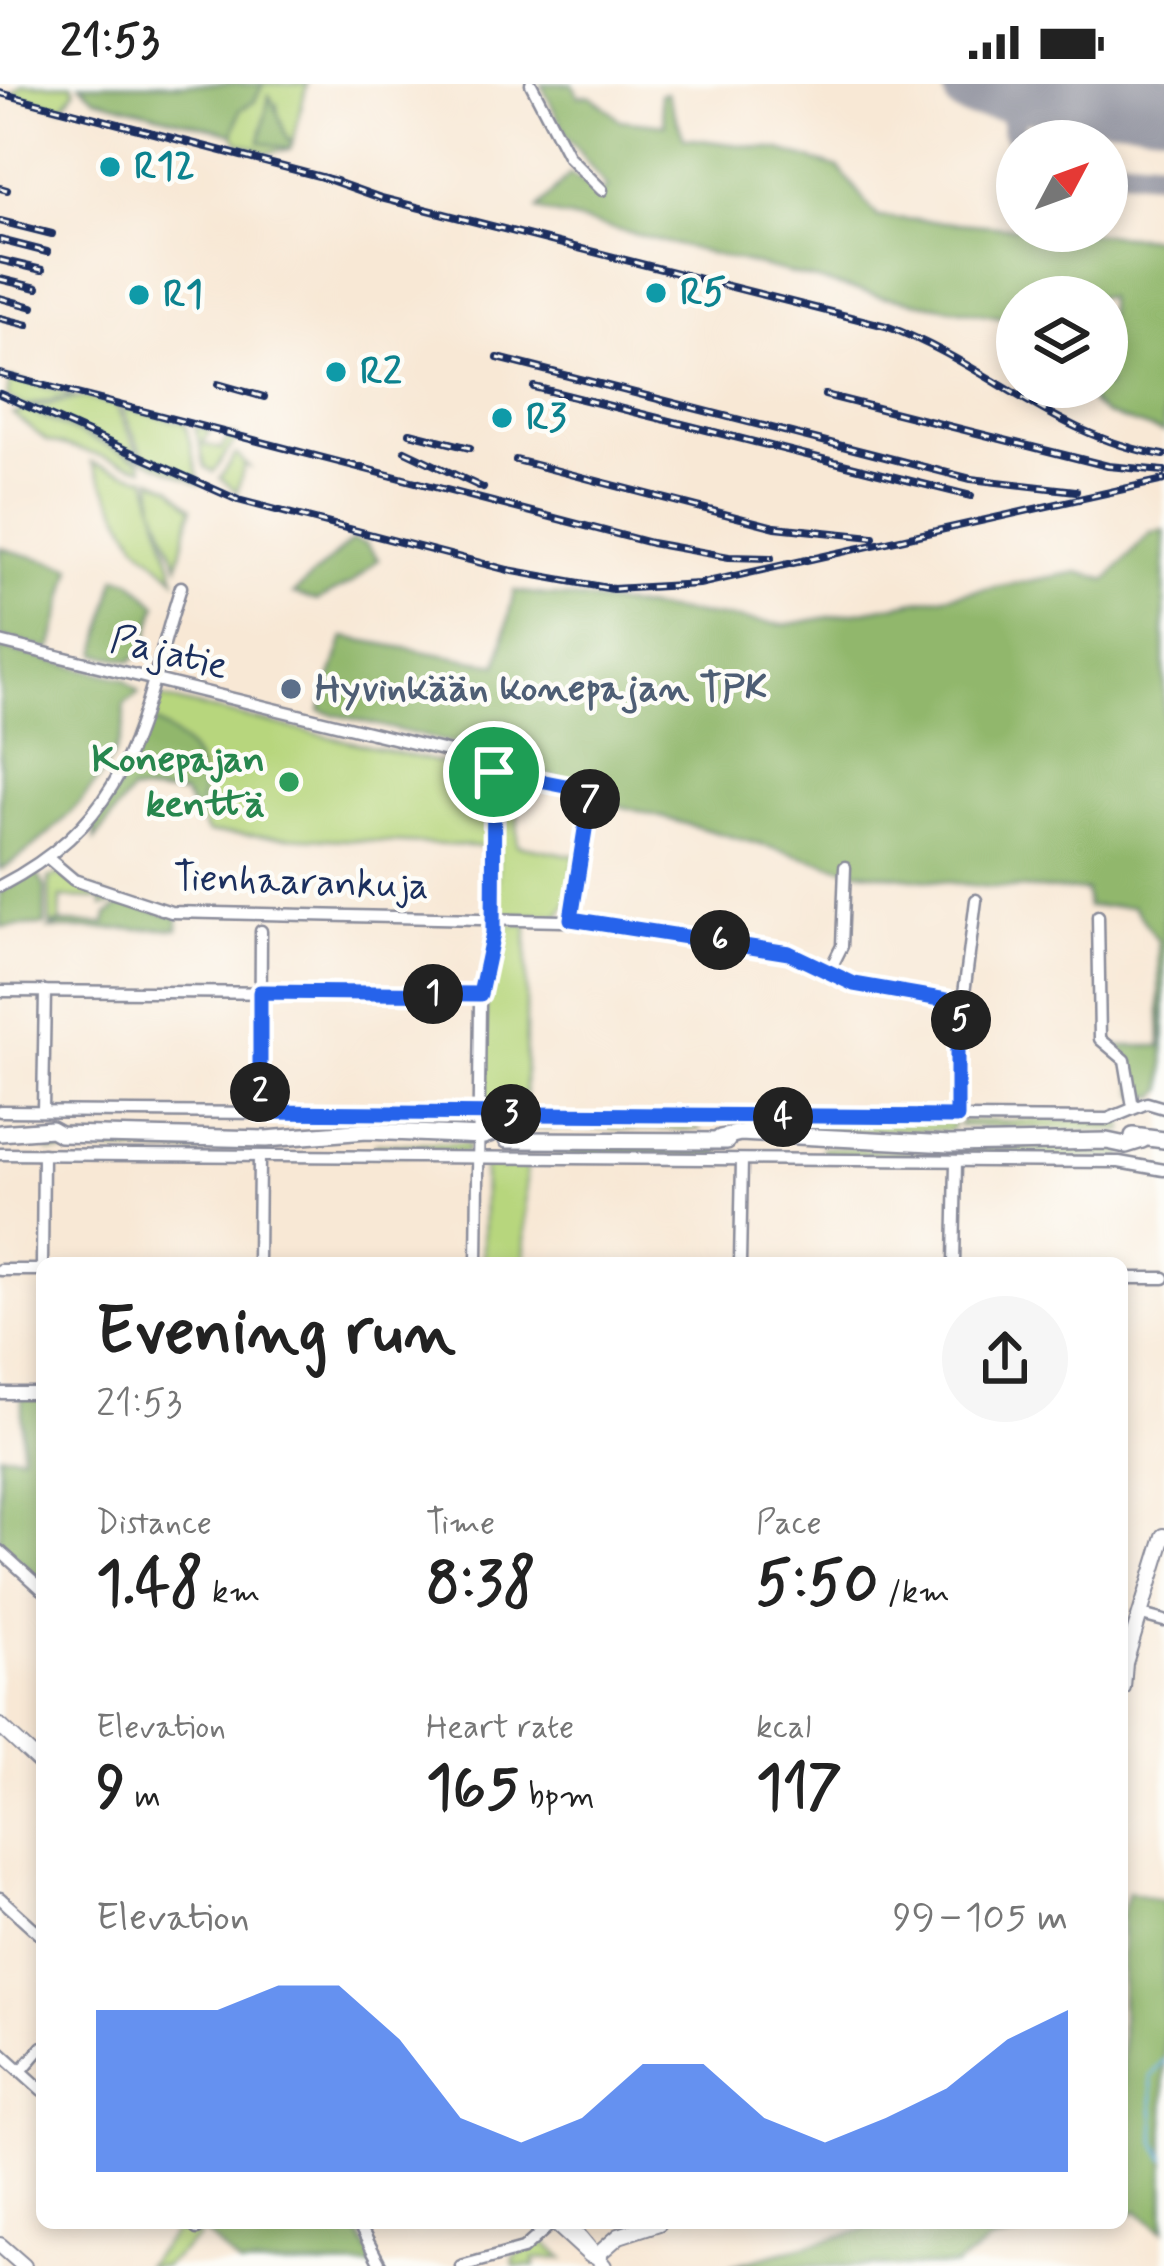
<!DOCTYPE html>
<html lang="en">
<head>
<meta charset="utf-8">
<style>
  body { margin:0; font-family:Mynerve,sans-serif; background:#f6f6f6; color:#222; height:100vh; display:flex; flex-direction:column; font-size:45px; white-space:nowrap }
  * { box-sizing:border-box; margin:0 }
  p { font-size:39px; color:#767676 }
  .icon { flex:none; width:66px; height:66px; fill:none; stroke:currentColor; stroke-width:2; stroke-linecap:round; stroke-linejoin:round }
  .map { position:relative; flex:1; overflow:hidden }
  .sheet { position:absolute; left:36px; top:1173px; width:1092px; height:972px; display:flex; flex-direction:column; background:#fff; border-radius:18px; box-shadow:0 6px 18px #0003 }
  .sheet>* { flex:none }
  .needle { width:78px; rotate:49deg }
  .fabs { position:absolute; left:996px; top:36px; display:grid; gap:24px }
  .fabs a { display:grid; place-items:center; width:132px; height:132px; border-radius:50%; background:#fff; box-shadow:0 6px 18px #0003; font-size:60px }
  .pin { position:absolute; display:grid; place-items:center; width:102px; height:102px; color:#fff; margin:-51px; border:6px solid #fff; border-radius:50%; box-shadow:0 3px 12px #0007 }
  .km { position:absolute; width:60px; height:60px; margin:-30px; border-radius:50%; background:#222; color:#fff; font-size:33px; line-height:60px; text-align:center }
  .round { display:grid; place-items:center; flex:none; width:126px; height:126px; border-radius:63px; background:#f6f6f6 }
  .summary { display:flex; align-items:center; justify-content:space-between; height:204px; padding:0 60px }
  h1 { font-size:66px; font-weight:700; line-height:90px }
  .metrics { display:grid; grid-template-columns:repeat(3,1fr); gap:18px; height:204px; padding:12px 60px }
  .metrics div { display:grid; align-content:center }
  .metrics b { font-size:60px; font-weight:700 }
  .metrics small { font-size:33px; font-weight:400 }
  .metrics p { font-size:33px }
  .chart { height:336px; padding:24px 60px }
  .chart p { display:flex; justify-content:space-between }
  .chart svg { width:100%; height:216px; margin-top:12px; fill:#2563eb; opacity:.7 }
  .status { display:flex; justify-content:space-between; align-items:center; height:84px; padding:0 60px; background:#fff; direction:ltr }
  .status svg { height:33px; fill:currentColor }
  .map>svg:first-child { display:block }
  .green { fill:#b7d67d; stroke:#69826e; stroke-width:3 }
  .forest { fill:#91b76c; stroke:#567365; stroke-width:3 }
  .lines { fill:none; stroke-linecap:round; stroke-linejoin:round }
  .stream { stroke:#6cb3e3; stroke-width:3 }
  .taxiway { stroke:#8a8c9a; stroke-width:24 }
  .runway { stroke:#8a8c9a; stroke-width:60 }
  .minor-casing { stroke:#8a8c9a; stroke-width:15 }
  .tertiary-casing { stroke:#8a8c9a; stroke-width:18 }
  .secondary-casing { stroke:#8a8c9a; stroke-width:20 }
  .minor { stroke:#fff; stroke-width:10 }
  .tertiary { stroke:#fff; stroke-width:14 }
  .secondary { stroke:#fff; stroke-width:15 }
  .rail-casing { stroke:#1b2f5e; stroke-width:8 }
  .rail { stroke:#fdfcf7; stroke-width:3; stroke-dasharray:9; stroke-linecap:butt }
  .route-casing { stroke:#fff; stroke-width:24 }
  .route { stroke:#2563eb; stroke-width:15 }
  .culture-dot { fill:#0f9aa8; stroke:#fdfcf7; stroke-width:4.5 }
  .service-dot { fill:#5c6f8a; stroke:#fdfcf7; stroke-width:4.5 }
  .leisure-dot { fill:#2e9e5b; stroke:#fdfcf7; stroke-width:4.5 }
  .labels { text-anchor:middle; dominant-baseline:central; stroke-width:9; stroke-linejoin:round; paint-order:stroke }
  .culture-label { font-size:39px; font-weight:bold; fill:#0d838f; stroke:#fdfcf7; text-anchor:start }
  .street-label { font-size:39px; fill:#1b2f5e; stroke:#fdfcf7 }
  .service-label { font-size:39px; font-weight:bold; fill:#4e5e75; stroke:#fdfcf7; text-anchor:start }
  .leisure-label { font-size:39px; font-weight:bold; fill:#27864d; stroke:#fdfcf7; text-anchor:end }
</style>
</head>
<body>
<div class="status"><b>21:53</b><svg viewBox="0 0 49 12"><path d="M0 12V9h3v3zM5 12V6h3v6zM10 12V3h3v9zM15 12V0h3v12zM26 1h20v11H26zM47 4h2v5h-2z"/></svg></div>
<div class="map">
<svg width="1164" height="2182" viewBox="0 0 1164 2182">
  <rect width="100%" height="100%" fill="#fdfcf7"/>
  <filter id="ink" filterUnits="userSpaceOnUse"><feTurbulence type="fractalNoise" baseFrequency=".00833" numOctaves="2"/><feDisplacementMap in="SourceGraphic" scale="24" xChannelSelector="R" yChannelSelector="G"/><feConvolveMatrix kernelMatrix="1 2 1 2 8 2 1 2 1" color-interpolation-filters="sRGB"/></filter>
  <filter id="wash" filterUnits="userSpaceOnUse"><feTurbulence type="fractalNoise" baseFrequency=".004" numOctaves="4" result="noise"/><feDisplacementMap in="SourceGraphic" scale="48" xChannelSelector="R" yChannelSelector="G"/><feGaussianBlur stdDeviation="2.7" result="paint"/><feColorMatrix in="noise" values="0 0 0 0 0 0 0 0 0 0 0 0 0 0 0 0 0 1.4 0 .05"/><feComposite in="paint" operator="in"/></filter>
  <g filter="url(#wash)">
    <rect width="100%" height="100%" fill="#f8e8d5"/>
    <g class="green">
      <polygon points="23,0 72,0 75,7 62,23 12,10"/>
      <polygon points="263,0 307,0 292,60 279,43 277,22 260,57 290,65 268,68 239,59 233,50 240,26 254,18"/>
      <polygon points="10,294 75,311 25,322 7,313"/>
      <polygon points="84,313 116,322 140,373 30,324"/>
      <polygon points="121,323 185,339 200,400 145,375"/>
      <polygon points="26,326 141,377 143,384 47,357 13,330"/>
      <polygon points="195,342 210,346 203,360 221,365 229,351 238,353 213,388 205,383"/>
      <polygon points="236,370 249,383 244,382 237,408 220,394"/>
      <polygon points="92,379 147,394 175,494 137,460"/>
      <polygon points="152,395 171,403 192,424 178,481 155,423"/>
      <polygon points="158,613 489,690 488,763 208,749 183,710 131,708 120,701"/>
      <polygon points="510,692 519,693 517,761 576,772 567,820 559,831 505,831 496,821 499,698"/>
      <polygon points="59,791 111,814 111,821 103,822 102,815 61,814 60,839 50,841 49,794"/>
      <polygon points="527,840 525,1025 490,1025 484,1020 485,910 497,849 500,841"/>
      <polygon points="501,1034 696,1036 699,1045 501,1044"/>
      <polygon points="743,1037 954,1038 951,1046 743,1045"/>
      <path d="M961,1037L1122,1036L1124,1047C1068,1047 1008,1041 959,1042Z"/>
      <polygon points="48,1058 204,1059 204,1068 49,1067"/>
      <polygon points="376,1060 464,1060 469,1063 465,1069 375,1069"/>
      <polygon points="823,1063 937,1070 954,1066 954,1072 822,1071"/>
      <polygon points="959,1064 1123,1065 1123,1074 959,1072"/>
      <polygon points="489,1079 526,1079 525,1179 483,1179 484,1083"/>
      <polygon points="182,2139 199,2153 164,2182 145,2182"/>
      <polygon points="543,2157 563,2174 534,2175 535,2182 514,2182 514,2173"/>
    </g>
    <g class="forest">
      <polygon points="80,0 263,0 254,18 240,26 233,50 95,14"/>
      <polygon points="541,0 573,0 578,12 592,12 620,36 665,41 660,10 667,9 684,54 780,66 839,84 878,133 1164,155 1164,349 1105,330 1091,319 1092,303 1107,303 1107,213 1017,213 1017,236 880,212 537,126 570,90 600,109 608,105 567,52"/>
      <path d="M269,12C281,27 279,44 292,60L290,65L260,58Z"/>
      <polygon points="1164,446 1164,1006 1156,1013 1136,1010 1131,976 1116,962 1161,962 1158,857 1133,822 1087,823 1086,807 988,803 855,787 603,717 558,693 499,681 488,668 320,627 344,553 498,581 514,507 785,541 1078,488 1107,496 1150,449"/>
      <polygon points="352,456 366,460 378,475 352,499 317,517 293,510"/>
      <polygon points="0,464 72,483 51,566 0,553"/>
      <polygon points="116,493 131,496 157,521 144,566 131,577 97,570"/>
      <path d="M0,564L124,595L139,609L124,621C134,678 45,760 0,786Z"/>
      <path d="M151,635C190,659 214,684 197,731L183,710L131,708L95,756L93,737L120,701Z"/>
      <polygon points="36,787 45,803 45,841 0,843 0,808"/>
      <polygon points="123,819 178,833 178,845 50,845 60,839 105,840 107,831"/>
      <polygon points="554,1061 717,1062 721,1071 556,1070"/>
      <polygon points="22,1313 42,1313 42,1497 0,1459 0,1370 22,1371"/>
      <polygon points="1128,1807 1164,1817 1164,2147 1137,2127 1122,2131 1122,1830"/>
      <polygon points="194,2139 353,2139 376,2182 240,2182"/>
      <polygon points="890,2139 1082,2139 991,2158 955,2182 730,2182"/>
    </g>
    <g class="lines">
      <polyline class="stream" points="1164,1976 1151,1993 1156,2057 1164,2075"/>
      <g class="taxiway">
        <polyline points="1016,8 1013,46 1020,57"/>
        <polyline points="1107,83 1164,88"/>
      </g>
      <polyline class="runway" points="973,4 1164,20"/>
    </g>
  </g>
  <g filter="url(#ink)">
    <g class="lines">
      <g class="minor-casing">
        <g id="minor">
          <polyline points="531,0 569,73 602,106"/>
          <polyline points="0,558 483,676 494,688 599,708"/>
          <polyline points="48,774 74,796 171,828 607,838 789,869 854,900 964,919"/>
          <path d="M0,802C139,729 138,635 181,503"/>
          <polyline points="1098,832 1100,955 1125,976 1133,1023"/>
          <polyline points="571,835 591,707"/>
          <polyline points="829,888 842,862 845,783"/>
          <polyline points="0,907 480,910"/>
          <polyline points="0,1027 1108,1035 1147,1019 1164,1024"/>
          <polyline points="43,1027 45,907"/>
          <polyline points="260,1028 261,847"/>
          <polyline points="957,1033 957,964 976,816"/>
          <polyline points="0,1070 1119,1078 1164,1086"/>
          <polyline points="42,1179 43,1070"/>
          <polyline points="258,1179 259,1072"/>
          <polyline points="477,1179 480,919 493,849 494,688"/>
          <polyline points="740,1179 742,1076"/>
          <polyline points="954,1179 956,1078"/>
          <polyline points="0,1186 42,1186"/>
          <polyline points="1122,1194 1164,1194"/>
          <polyline points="0,1309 42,1309"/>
          <polyline points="0,1467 42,1505"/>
          <polyline points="1142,1531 1164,1537"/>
          <polyline points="0,1814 42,1852"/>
          <polyline points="0,1968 42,2006"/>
          <polyline points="21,1987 42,1963"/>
          <polyline points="189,2139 197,2145"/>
          <polyline points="358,2139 381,2182"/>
          <polyline points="461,2182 523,2165 552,2139"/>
        </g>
      </g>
      <g class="tertiary-casing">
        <g id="tertiary">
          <polyline points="1123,1604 1125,1579 1164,1452"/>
          <polyline points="0,1642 42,1681"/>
          <polyline points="555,2139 590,2171"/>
          <polyline points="559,2139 579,2152 604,2182"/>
          <polyline points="0,2161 24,2182"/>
          <polyline points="595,2173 619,2152 659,2139"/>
        </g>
      </g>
      <g class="secondary-casing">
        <g id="secondary">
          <polyline points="0,1049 51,1045 60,1050 266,1055 367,1047 483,1052 499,1047 514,1053"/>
          <polyline points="1133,1052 1164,1056"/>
          <polyline points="720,1054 740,1049 950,1060 1107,1057 1126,1061 1142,1056"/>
          <polyline points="507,1056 727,1057"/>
        </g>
      </g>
      <use href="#minor" class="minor"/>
      <use href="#tertiary" class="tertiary"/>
      <use href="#secondary" class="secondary"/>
      <g class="rail-casing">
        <g id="rail">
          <polyline points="0,9 337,97"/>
          <path d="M322,93L381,114L886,242C983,277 1060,356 1164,371"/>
          <polyline points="0,104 7,106"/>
          <polyline points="0,137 52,150"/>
          <polyline points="0,156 47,168"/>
          <polyline points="0,176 42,186"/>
          <polyline points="0,195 37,204"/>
          <polyline points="0,214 33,223"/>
          <polyline points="0,234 28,241"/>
          <polyline points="498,274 971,395 1076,407"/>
          <polyline points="0,290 651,459 729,473 771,474"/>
          <polyline points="218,300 264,313"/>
          <polyline points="534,303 971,412"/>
          <polyline points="0,310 238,416 508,486 613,505 699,500 1164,396"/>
          <polyline points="825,311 1108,382 1164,387"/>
          <polyline points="410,349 470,364"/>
          <polyline points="405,367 483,404"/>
          <polyline points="516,376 775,443 873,453"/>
        </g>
      </g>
      <use href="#rail" class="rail"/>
    </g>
  </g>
  <g class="lines" filter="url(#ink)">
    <g class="route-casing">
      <polygon id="route" points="494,688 591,707 571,835 789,869 854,900 964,919 957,964 957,1033 260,1028 260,908 480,910 493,849"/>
    </g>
    <use href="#route" class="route"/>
  </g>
  <g class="culture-dot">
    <circle cx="110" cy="83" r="12"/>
    <circle cx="656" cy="209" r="12"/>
    <circle cx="139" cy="211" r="12"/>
    <circle cx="336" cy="288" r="12"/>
    <circle cx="502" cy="334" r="12"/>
  </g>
  <circle class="service-dot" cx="291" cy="605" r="12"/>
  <circle class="leisure-dot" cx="289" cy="698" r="12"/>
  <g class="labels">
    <g class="culture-label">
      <text x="134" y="83">R12</text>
      <text x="680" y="209">R5</text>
      <text x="163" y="211">R1</text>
      <text x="360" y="288">R2</text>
      <text x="526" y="334">R3</text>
    </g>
    <g class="street-label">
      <text transform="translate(169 570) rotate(14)">Pajatie</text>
      <text transform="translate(301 799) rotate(2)">Tienhaarankuja</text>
    </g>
    <g class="service-label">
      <text x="315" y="605">Hyvinkään konepajan TPK</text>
    </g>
    <g class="leisure-label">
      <text x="265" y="676">Konepajan<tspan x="265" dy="45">kenttä</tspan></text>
    </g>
  </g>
</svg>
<div class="fabs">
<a><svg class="needle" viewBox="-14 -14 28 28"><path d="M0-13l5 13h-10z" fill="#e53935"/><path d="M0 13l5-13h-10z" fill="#767676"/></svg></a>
<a><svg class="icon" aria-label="layers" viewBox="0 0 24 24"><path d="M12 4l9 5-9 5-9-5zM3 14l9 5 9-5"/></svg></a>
</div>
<div class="pin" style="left:494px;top:688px;background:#1e9e55"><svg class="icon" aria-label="arrive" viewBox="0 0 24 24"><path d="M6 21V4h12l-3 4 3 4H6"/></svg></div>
<b class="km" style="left:433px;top:910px">1</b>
<b class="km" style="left:260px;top:1008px">2</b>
<b class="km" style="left:511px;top:1030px">3</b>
<b class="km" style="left:783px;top:1033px">4</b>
<b class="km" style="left:961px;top:936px">5</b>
<b class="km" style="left:720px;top:856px">6</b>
<b class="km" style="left:590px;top:715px">7</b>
<section class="sheet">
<div class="summary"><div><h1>Evening run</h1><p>21:53</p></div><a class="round"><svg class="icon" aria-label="share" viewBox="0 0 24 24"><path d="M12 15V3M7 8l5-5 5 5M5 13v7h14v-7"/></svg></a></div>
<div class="metrics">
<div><p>Distance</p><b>1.48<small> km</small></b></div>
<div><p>Time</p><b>8:38</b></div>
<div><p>Pace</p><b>5:50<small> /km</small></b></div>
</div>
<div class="metrics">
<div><p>Elevation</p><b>9<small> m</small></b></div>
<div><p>Heart rate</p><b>165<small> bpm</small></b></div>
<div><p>kcal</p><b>117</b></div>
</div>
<div class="chart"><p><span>Elevation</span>99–105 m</p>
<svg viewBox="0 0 160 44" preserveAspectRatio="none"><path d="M0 44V11L10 11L20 11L30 6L40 6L50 17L60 33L70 38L80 33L90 22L100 22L110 33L120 38L130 33L140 27L150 17L160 11V44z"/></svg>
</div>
</section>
</div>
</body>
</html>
